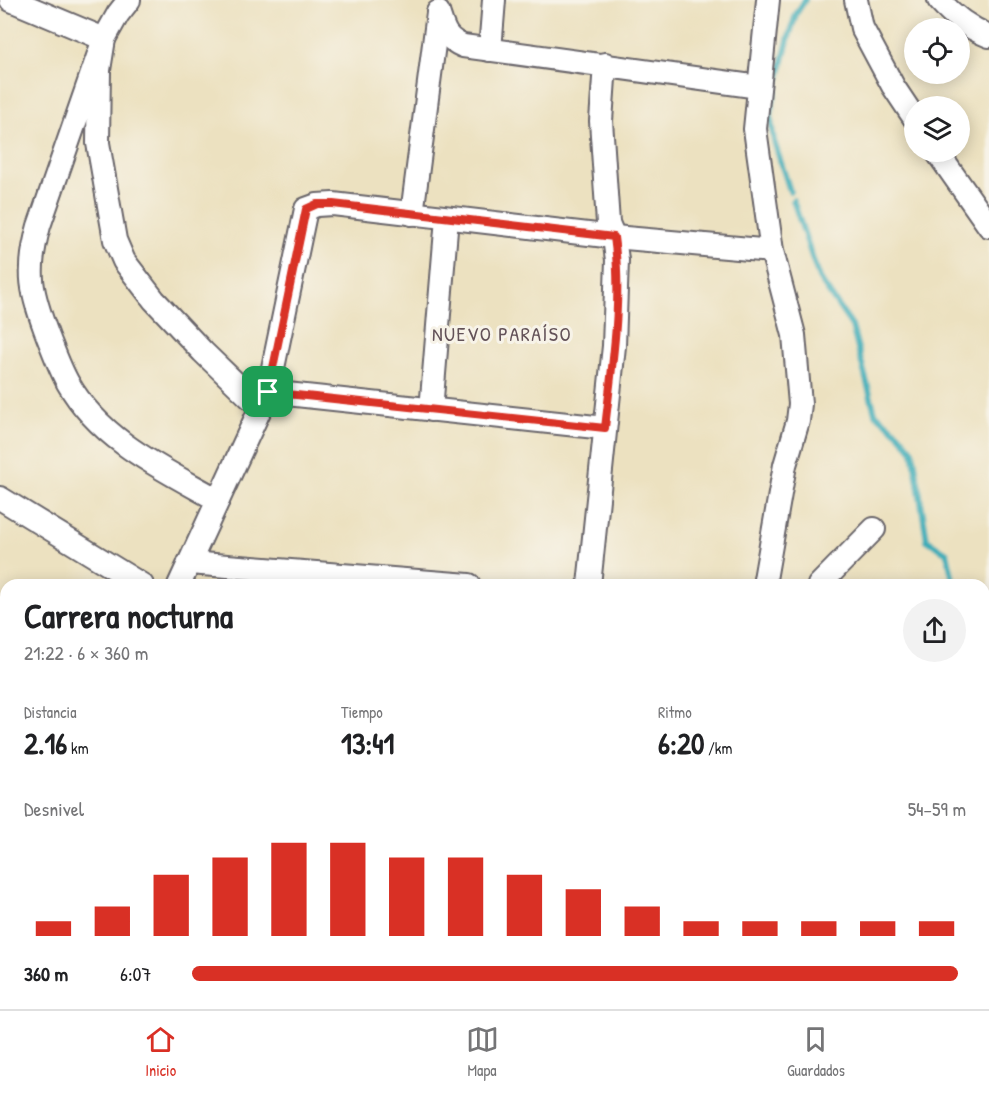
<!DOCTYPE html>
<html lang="es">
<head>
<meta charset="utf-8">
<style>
  body { margin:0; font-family:"Patrick Hand",sans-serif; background:#f2f2f2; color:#202124; height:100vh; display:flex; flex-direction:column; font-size:22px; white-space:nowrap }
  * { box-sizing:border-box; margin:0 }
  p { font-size:20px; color:#757577 }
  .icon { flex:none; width:33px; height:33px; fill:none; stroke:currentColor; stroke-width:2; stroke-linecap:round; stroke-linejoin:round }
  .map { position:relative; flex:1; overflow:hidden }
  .sheet { position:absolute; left:0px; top:579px; width:990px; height:430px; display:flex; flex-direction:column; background:#fff; border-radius:18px 18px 0 0; box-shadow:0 3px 15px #0003 }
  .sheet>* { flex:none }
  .buttons { position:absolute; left:904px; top:18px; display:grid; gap:12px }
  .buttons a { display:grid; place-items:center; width:66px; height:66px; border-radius:50%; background:#fff; box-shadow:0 3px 15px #0003; font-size:30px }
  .pin { position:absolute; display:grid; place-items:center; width:51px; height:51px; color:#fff; margin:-26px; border-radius:12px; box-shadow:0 3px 9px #0006 }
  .round { display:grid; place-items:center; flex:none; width:63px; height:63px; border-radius:32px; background:#f2f2f2 }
  .head { display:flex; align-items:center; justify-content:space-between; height:102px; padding:0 24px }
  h1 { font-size:33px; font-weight:700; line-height:45px }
  .figures { display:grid; grid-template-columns:repeat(3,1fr); gap:9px; height:102px; padding:6px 24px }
  .figures div { display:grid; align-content:center }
  .figures b { font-size:30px; font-weight:700 }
  .figures small { font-size:16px; font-weight:400 }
  .figures p { font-size:16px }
  .chart { height:168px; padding:12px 24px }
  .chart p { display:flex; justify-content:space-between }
  .chart svg { width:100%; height:108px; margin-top:6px; stroke:#d93025; stroke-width:6 }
  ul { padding:0 24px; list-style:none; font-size:20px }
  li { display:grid; grid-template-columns:96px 72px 1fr; align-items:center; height:45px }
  li i { height:15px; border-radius:8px; background:#d93025 }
  .tabs { display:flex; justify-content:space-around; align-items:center; height:84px; border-top:2px solid #e0e0e0; background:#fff; font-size:16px; color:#757577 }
  .tabs a { display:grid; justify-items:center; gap:3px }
  .tabs .active { color:#d93025 }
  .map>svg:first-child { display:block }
  .green { fill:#adc367; stroke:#687251; stroke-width:1.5 }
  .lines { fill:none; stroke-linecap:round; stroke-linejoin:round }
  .stream { stroke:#3bacb7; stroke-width:6 }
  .minor-casing { stroke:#69656a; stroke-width:26 }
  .minor { stroke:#fff; stroke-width:22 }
  .route-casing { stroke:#fff; stroke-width:12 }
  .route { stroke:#d93025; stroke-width:8 }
  .labels { text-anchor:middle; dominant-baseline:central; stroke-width:6; stroke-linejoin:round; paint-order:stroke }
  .neighbourhood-label { font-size:20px; letter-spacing:1.5px; fill:#635258; stroke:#f7f3e8 }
</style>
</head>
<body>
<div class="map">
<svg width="989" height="1009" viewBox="0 0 989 1009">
  <rect width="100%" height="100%" fill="#f7f3e8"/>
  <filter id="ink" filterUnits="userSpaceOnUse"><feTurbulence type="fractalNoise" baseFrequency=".0167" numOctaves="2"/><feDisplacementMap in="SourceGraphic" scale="12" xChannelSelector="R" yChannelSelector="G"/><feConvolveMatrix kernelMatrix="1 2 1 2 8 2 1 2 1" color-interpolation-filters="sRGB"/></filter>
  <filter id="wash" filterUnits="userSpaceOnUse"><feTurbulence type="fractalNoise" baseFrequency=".008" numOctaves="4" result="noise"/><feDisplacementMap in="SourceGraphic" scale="24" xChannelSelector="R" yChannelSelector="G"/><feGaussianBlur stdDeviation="1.35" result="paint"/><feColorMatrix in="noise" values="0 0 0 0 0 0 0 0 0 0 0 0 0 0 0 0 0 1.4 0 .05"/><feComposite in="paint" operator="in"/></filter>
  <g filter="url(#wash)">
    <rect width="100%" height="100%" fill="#ece1c0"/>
    <polygon class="green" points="374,1004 451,1004 455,1009 366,1009"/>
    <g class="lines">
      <g class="stream">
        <polyline points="790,191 774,141 770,114 788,40 796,14 805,0"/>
        <polyline points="793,200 819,278 852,326 875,413 898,433 913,451 927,540 947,553 954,585"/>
        <polyline points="984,664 989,638"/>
        <polyline points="984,690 989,698"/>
      </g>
    </g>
  </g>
  <g filter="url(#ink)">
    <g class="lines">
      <g class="minor-casing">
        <g id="minor">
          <polyline points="11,0 104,39 99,70 98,143 115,240 124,261 154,300 203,352 261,408"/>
          <path d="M129,0L118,14L104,39L39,226C26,273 31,292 48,337C54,352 60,369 68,383C101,441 163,469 218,500"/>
          <polyline points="856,0 862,28 893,86 915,119"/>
          <path d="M939,0C953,16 969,28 989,36"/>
          <path d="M438,12C444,30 445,38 463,46L759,87"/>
          <polyline points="490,50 494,0"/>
          <polyline points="937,152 989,226"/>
          <polyline points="412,214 438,13"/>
          <polyline points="268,392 605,428"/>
          <polyline points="431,410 447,218"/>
          <polyline points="0,498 142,585"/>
          <polyline points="189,563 469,585"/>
          <polyline points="179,585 268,392 306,209 317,205 333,204 614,237 772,251"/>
          <polyline points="589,585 614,346 617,260 614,237 608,223 601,121 605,64"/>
          <polyline points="764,585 785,465 798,421 800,404 794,335 772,251 755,129 768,0"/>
          <polyline points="819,585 874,529"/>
          <polyline points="0,618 6,621"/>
          <polyline points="0,733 6,737"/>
          <polyline points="984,883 989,891"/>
          <polyline points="0,952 6,959"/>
          <polyline points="461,1004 465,1009"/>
          <polyline points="856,1004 860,1009"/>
          <polyline points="63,1009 71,1004"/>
          <polyline points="355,1009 363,1004"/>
          <polyline points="655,1009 663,1004"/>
        </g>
      </g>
      <use href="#minor" class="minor"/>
    </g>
  </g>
  <g class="lines" filter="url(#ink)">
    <g class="route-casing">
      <path id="route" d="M317,204H333L614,237C623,299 612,365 605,428L268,392L306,209Z"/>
    </g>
    <use href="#route" class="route"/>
  </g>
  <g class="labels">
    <g class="neighbourhood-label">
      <text x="502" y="333">NUEVO PARAÍSO</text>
    </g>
  </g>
</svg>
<div class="buttons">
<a><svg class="icon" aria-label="locate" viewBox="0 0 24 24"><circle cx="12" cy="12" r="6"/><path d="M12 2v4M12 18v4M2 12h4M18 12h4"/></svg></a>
<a><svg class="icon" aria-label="layers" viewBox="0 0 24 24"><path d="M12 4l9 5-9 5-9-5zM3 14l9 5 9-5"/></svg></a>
</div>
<div class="pin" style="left:268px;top:392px;background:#1e9e55"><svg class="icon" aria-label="arrive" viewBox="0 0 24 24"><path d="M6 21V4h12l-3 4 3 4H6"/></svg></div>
<section class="sheet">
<div class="head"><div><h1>Carrera nocturna</h1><p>21:22 · 6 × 360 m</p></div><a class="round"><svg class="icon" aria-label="share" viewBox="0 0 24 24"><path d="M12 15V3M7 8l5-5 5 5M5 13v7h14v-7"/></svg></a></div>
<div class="figures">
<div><p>Distancia</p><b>2.16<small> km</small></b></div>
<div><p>Tiempo</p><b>13:41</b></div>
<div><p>Ritmo</p><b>6:20<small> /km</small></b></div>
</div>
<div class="chart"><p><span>Desnivel</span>54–59 m</p>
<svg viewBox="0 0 160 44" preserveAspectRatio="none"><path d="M5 44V38M15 44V32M25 44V19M35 44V12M45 44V6M55 44V6M65 44V12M75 44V12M85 44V19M95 44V25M105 44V32M115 44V38M125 44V38M135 44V38M145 44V38M155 44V38"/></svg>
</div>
<ul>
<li><b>360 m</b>6:07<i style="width:99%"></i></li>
</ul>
</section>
</div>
<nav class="tabs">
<a class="active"><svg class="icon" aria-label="home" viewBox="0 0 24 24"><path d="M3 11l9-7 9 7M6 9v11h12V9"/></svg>Inicio</a>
<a><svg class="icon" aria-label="map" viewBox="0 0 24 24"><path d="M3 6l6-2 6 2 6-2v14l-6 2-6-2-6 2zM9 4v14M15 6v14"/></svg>Mapa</a>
<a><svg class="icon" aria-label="saved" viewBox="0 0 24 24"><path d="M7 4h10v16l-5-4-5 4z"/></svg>Guardados</a>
</nav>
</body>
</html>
